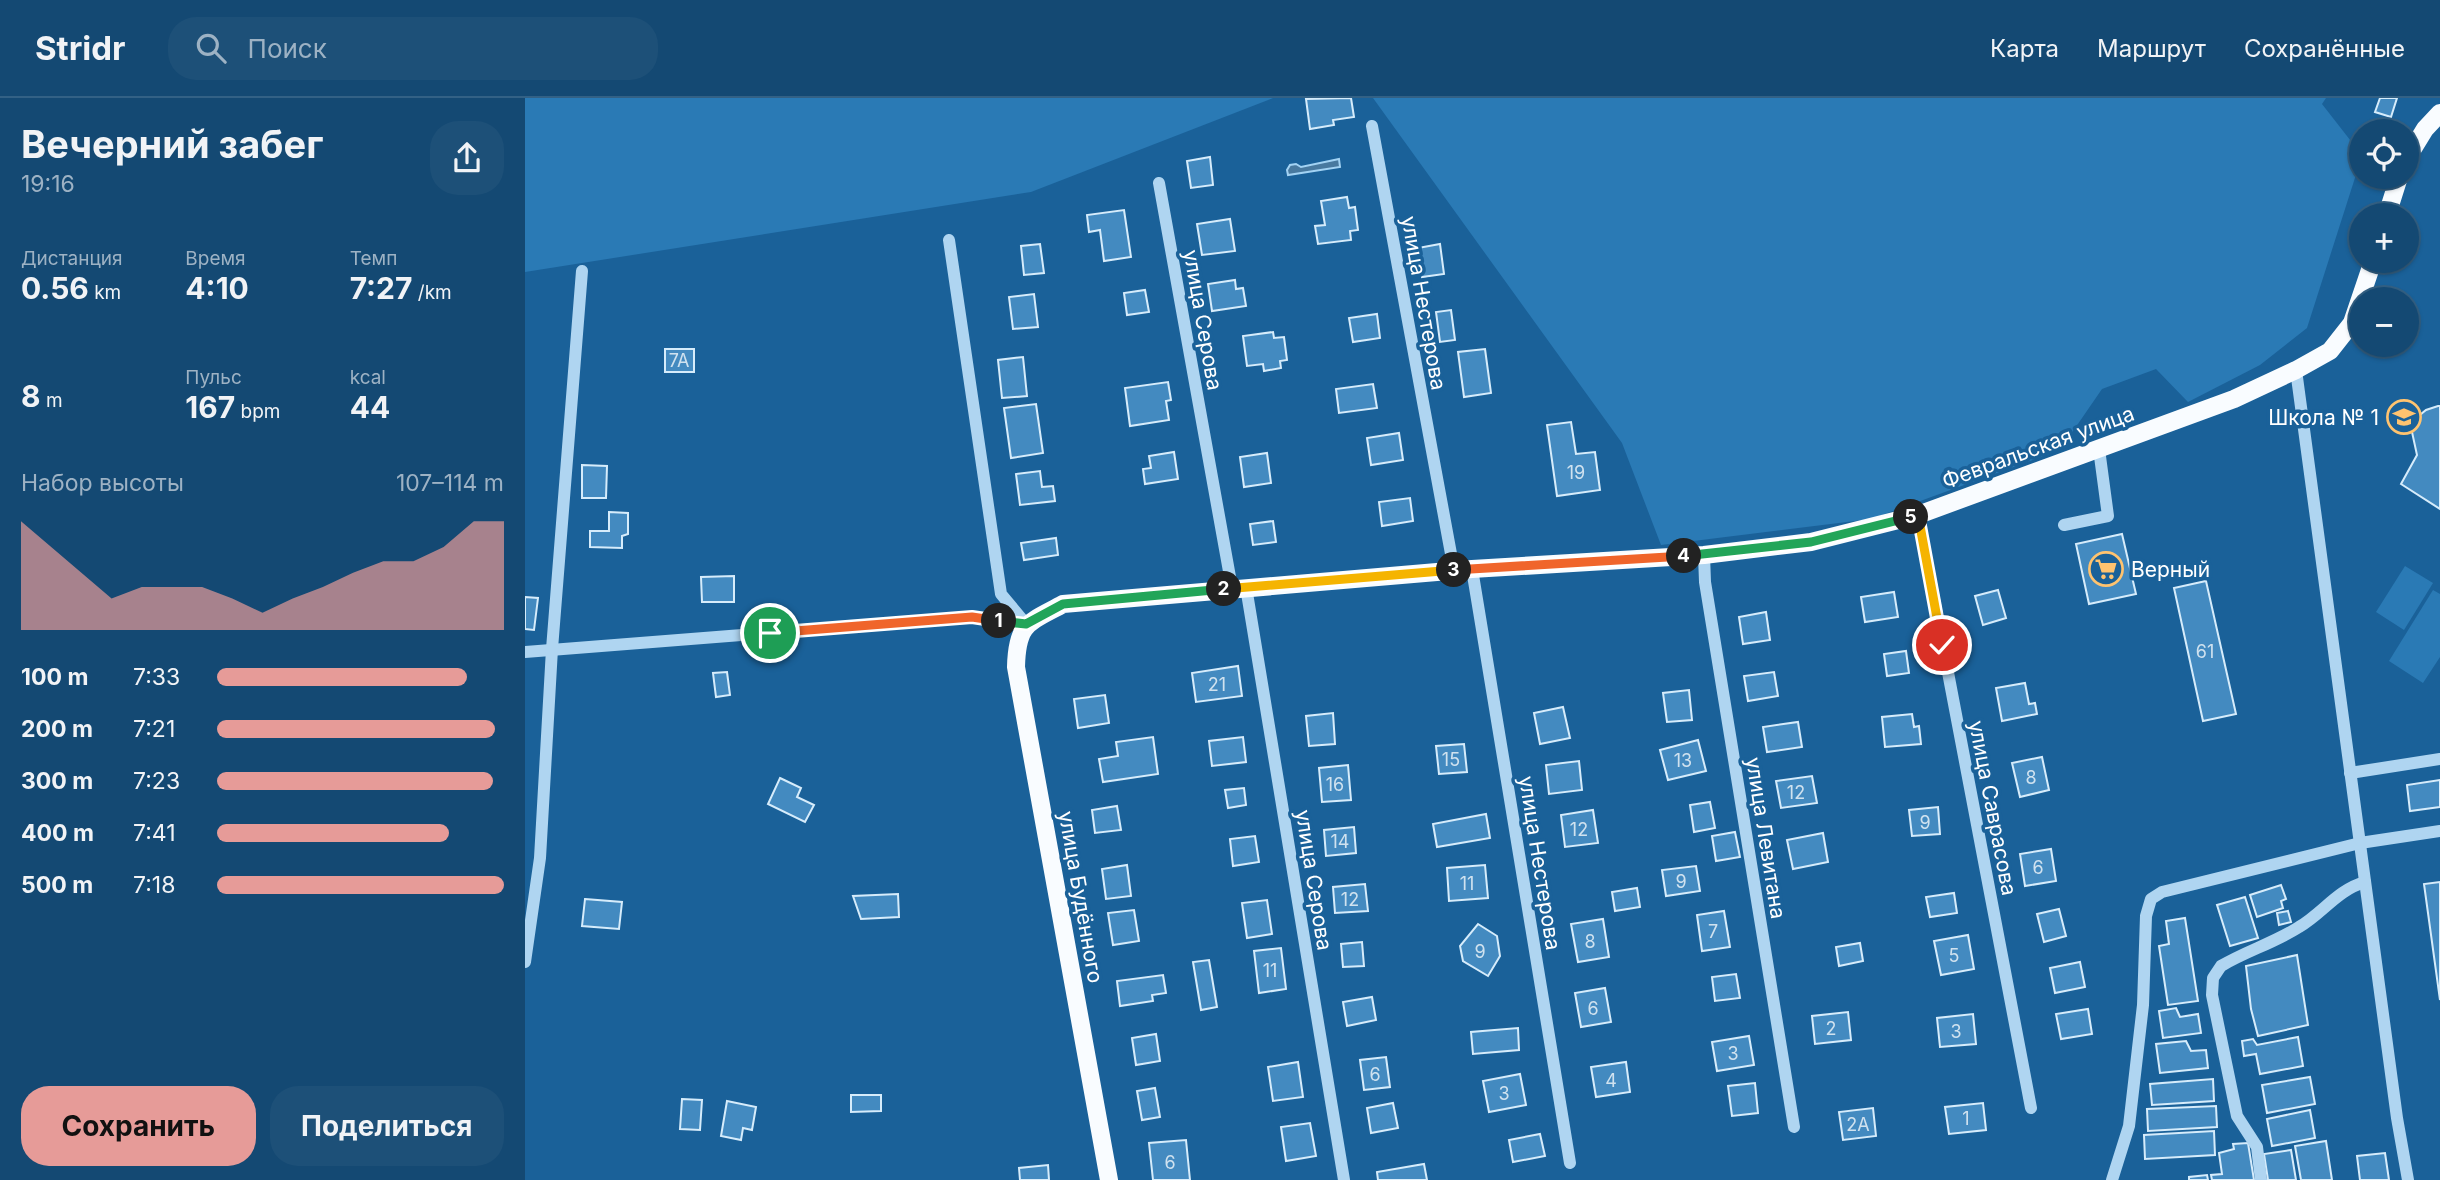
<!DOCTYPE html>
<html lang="ru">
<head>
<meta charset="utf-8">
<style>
  body { margin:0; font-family:Inter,sans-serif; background:#1d5078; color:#f1f3f6; height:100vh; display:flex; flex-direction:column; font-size:26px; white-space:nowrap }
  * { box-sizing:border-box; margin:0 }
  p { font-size:23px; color:#9db2c4 }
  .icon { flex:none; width:38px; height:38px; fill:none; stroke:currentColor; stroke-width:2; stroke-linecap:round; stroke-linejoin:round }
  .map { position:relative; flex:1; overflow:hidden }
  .drawer { display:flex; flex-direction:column; background:#144973; width:525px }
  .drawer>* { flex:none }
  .tools { position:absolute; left:1824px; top:21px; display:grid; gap:14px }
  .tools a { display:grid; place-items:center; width:70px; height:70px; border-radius:50%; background:#144973; box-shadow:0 2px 5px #0004,0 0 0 2px #336185; font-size:35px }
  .pin { position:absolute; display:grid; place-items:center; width:60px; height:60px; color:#fff; margin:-30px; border:4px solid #fff; border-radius:50%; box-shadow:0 2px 7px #0007 }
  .km { position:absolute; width:35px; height:35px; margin:-18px; border-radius:50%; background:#222; color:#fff; font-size:19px; line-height:35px; text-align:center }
  .round { display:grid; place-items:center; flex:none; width:74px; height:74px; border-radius:28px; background:#1d5078 }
  .summary { display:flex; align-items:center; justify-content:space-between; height:119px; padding:0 21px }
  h1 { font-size:38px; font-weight:700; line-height:52px }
  .figures { display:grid; grid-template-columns:repeat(3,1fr); gap:10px; height:119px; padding:7px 21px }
  .figures div { display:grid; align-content:center }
  .figures b { font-size:30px; font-weight:700 }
  .figures small { font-size:19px; font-weight:400 }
  .figures p { font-size:19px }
  .chart { height:196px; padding:14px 21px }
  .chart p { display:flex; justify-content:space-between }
  .chart svg { width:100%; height:126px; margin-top:7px; fill:#e69b98; opacity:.7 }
  .action { display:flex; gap:14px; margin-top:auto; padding:14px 21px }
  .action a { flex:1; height:80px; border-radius:28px; background:#e69b98; color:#111; font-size:28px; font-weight:700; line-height:80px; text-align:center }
  .action a+a { background:#1d5078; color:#f1f3f6 }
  ul { padding:0 21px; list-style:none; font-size:23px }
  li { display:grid; grid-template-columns:112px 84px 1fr; align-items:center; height:52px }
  li i { height:18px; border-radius:9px; background:#e69b98 }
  header { display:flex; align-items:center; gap:42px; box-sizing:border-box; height:98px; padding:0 35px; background:#144973; border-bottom:2px solid #336185 }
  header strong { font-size:33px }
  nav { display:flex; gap:38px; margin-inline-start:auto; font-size:24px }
  .search { width:490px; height:63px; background:#1d5078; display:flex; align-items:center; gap:18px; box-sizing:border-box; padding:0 24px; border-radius:28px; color:#9db2c4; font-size:26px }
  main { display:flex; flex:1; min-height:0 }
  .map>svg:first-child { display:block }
  .green { fill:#2a7ab5 }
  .water { fill:#48799f; stroke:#a2d2f3; stroke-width:2 }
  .building { fill:#438ac0; stroke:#d6ecfb; stroke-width:2 }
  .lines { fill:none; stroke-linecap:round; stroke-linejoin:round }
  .minor { stroke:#afd5f1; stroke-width:12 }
  .major { stroke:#f9fcff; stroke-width:18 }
  .split-1-casing { stroke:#fff; stroke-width:14 }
  .split-2-casing { stroke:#fff; stroke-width:14 }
  .split-3-casing { stroke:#fff; stroke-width:14 }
  .split-4-casing { stroke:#fff; stroke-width:14 }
  .split-5-casing { stroke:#fff; stroke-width:14 }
  .split-6-casing { stroke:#fff; stroke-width:14 }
  .split-1 { stroke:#f0652b; stroke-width:9 }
  .split-2 { stroke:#22a559; stroke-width:9 }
  .split-3 { stroke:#f5b400; stroke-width:9 }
  .split-4 { stroke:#f0652b; stroke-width:9 }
  .split-5 { stroke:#22a559; stroke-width:9 }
  .split-6 { stroke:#f5b400; stroke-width:9 }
  .labels { text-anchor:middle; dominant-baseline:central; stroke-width:7; stroke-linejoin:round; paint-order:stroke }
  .number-label { font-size:18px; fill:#d0e2ef }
  .street-label { font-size:21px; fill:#fff; stroke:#1a6199 }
  .poi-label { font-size:21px; fill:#fff; stroke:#1a6199; text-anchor:end }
</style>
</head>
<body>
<header>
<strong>Stridr</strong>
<div class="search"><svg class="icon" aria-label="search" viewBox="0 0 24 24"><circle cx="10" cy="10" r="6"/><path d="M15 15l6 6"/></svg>Поиск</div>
<nav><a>Карта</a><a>Маршрут</a><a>Сохранённые</a></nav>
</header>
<main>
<section class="drawer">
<div class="summary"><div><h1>Вечерний забег</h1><p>19:16</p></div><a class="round"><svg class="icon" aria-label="share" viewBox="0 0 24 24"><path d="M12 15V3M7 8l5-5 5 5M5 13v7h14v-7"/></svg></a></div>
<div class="figures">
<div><p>Дистанция</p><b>0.56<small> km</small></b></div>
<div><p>Время</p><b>4:10</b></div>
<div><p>Темп</p><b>7:27<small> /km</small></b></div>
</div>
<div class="figures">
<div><b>8<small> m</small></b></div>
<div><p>Пульс</p><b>167<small> bpm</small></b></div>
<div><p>kcal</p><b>44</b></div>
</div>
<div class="chart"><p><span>Набор высоты</span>107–114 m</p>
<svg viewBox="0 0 160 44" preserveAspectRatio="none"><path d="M0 44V6L10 15L20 24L30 33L40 29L50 29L60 29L70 33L80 38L90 33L100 29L110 24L120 20L130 20L140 15L150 6L160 6V44z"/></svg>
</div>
<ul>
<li><b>100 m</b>7:33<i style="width:87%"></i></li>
<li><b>200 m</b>7:21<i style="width:97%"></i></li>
<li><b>300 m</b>7:23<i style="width:96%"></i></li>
<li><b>400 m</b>7:41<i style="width:81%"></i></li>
<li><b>500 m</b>7:18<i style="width:100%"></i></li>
</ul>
<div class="action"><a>Сохранить</a><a>Поделиться</a></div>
</section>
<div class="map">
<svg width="1915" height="1082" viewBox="0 0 1915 1082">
  <rect width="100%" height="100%" fill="#1a6199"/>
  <g class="green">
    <polygon points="0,0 748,0 506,94 0,174"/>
    <polygon points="848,0 1801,0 1797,6 1836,56 1836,61 1782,230 1735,267 1663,304 1631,271 1577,291 1535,352 1346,421 1136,447 1097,345"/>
    <polygon points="1880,468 1908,485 1879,532 1851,514"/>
    <polygon points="1908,492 1915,496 1915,559 1898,585 1864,563"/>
  </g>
  <polygon class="water" points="814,61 815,69 763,77 762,72 765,67 771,66 776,69"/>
  <g class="building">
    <polygon points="826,0 829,19 808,22 809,27 785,31 781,1"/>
    <polygon points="1855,0 1872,0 1866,19 1850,14"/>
    <polygon points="685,59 688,87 666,90 662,63"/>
    <polygon points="822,99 824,110 830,109 833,132 825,133 826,142 793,146 790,128 800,127 796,103"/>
    <polygon points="599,112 606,159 579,163 575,132 564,134 562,117"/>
    <polygon points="705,121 710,153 677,157 672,126"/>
    <polygon points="515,146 519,175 499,177 496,148"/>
    <polygon points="915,146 919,176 897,179 893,150"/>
    <polygon points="710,182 711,191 718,190 721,208 687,213 683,186"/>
    <polygon points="620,192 624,214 602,217 599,195"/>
    <polygon points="509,196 513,229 488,231 484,199"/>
    <polygon points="926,212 930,242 915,244 911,214"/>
    <polygon points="852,216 855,240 828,244 824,220"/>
    <polygon points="748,234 749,240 759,239 762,262 755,263 756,270 739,273 738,266 722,268 718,238"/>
    <rect x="140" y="251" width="29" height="23"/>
    <polygon points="960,251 966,295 939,299 933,254"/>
    <polygon points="498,259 502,298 477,300 473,262"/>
    <polygon points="643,284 646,302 641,303 644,322 605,328 600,290"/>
    <polygon points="848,286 852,310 814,315 811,291"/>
    <polygon points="511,306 518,355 486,360 479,310"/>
    <polygon points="1913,308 1915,308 1915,411 1876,386 1892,357 1887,334 1890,321 1901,312"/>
    <polygon points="1046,324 1051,356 1070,354 1075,392 1032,398 1022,327"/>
    <polygon points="874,335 878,362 846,367 842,340"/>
    <polygon points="649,354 653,381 620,386 618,371 626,370 624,358"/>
    <polygon points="742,355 746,385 719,389 715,359"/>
    <polygon points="57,367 82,368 81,400 57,400"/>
    <polygon points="515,373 517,389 528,388 530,403 495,407 491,376"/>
    <polygon points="885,400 888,423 857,428 854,404"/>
    <polygon points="84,414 103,415 103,436 97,438 97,450 65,449 65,433 84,433"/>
    <polygon points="748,423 751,444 728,447 725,426"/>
    <polygon points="1597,436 1611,496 1564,506 1551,446"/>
    <polygon points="531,440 533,457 499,462 496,445"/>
    <polygon points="209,478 209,504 177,504 176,479"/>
    <polygon points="1681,483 1711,616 1678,623 1649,490"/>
    <polygon points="1473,492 1481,520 1458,527 1450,498"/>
    <polygon points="1369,494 1373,519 1340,524 1336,499"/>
    <polygon points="0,499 13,500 9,532 0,531"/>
    <polygon points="1241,514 1245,542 1218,546 1214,519"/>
    <polygon points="1381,553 1384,575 1362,578 1359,556"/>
    <polygon points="713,568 717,598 671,604 667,575"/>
    <polygon points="202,574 205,597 191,599 188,575"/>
    <polygon points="1249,574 1253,598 1223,603 1219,578"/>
    <polygon points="1500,585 1504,606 1510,605 1512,616 1477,623 1471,590"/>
    <polygon points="1164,592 1167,622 1142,624 1138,595"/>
    <polygon points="580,597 584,625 553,630 549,601"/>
    <polygon points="1038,609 1045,640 1015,646 1009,615"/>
    <polygon points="808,615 810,646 784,648 781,618"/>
    <polygon points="1387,616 1389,629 1394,628 1396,646 1360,649 1357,619"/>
    <polygon points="1273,624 1277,649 1242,654 1238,629"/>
    <polygon points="628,639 633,676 578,684 574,661 593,658 591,644"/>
    <polygon points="718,639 721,664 687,668 684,643"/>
    <polygon points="1173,642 1181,673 1143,682 1135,652"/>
    <polygon points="939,646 942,674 914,676 911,648"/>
    <polygon points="1517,659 1524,692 1495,699 1487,665"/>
    <polygon points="1054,663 1057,692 1024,696 1021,667"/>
    <polygon points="823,667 826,702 797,704 794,670"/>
    <polygon points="1287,678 1292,705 1256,710 1251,683"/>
    <polygon points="255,680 276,690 272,699 289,707 280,724 243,706"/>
    <polygon points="1915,682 1915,709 1885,713 1882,687"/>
    <polygon points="719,690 721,707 703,710 700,692"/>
    <polygon points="1185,704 1190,730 1169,734 1165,707"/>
    <polygon points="592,708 596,732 570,735 567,712"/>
    <polygon points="1413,709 1415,736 1387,738 1384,712"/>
    <polygon points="1068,712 1073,745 1040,749 1036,717"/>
    <polygon points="961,716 965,740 912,749 908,726"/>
    <polygon points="829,729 831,755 801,758 799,732"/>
    <polygon points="1210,734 1215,759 1191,763 1187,738"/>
    <polygon points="1298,735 1303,764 1268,771 1262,742"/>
    <polygon points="730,738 734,764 708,768 705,741"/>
    <polygon points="1526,751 1531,783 1500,788 1495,756"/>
    <polygon points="602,767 606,798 581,801 577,771"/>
    <polygon points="960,767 963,800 924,803 922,770"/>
    <polygon points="1171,768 1175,793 1141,798 1137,772"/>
    <polygon points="1915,784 1915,902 1899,786"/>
    <polygon points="840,786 843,813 810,815 808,789"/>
    <polygon points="1756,787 1761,801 1756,803 1758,810 1732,819 1725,797"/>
    <polygon points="1112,790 1115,809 1090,813 1087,794"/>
    <polygon points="1429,795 1432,815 1405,819 1401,799"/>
    <polygon points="373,796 374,819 336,821 328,798"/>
    <polygon points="1720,799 1733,840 1705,848 1692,807"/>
    <polygon points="60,801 97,804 94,831 57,828"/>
    <polygon points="742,802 747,836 722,840 717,805"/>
    <polygon points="1534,811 1541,838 1519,844 1512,816"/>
    <polygon points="609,812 614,843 588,847 583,815"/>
    <polygon points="1199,813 1205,849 1177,853 1172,817"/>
    <polygon points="1763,813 1766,824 1754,827 1752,815"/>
    <polygon points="1660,820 1673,903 1643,907 1634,848 1644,846 1641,823"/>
    <polygon points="1078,821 1084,859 1053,864 1046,826"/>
    <polygon points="953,826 972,838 975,858 963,878 938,863 935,848"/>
    <polygon points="1443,837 1449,871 1416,877 1409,843"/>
    <polygon points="837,844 839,868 818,869 816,846"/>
    <polygon points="1335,845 1338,863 1314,868 1311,849"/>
    <polygon points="756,850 761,891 734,895 729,853"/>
    <polygon points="1772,857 1783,927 1733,938 1726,911 1721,868"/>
    <polygon points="684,862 692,909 676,912 668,864"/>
    <polygon points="1555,864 1560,889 1530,895 1525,870"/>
    <polygon points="1211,876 1215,900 1190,903 1187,879"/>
    <polygon points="638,877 641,895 627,897 628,903 595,908 592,883"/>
    <polygon points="1080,890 1086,924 1056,929 1050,895"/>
    <polygon points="847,899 851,922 822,928 818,904"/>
    <polygon points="1651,910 1655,919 1673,916 1676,935 1638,940 1634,913"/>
    <polygon points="1563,911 1567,936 1536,941 1531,916"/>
    <polygon points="1323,914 1326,942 1290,946 1287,918"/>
    <polygon points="1448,916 1451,946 1415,949 1412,920"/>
    <polygon points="993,930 994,952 948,956 946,934"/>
    <polygon points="631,936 635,963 611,967 607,940"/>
    <polygon points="1224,938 1229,967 1192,973 1187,944"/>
    <polygon points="1773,939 1778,968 1735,976 1731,956 1719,958 1717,943 1728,941 1732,947"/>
    <polygon points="1661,943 1666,953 1681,952 1683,970 1635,975 1631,946"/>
    <polygon points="861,959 865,989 839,992 835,962"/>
    <polygon points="773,964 778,999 748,1003 743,969"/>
    <polygon points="1101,964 1105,994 1071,999 1066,969"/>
    <polygon points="995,976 1001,1007 964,1014 958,983"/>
    <polygon points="1785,979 1790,1006 1742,1015 1737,987"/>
    <polygon points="1688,981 1689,1003 1627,1007 1625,986"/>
    <polygon points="1230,985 1233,1015 1207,1018 1203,988"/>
    <polygon points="630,990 635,1019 617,1022 612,993"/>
    <polygon points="326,997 356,997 356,1013 326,1014"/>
    <polygon points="157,1001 177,1002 175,1032 155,1031"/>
    <polygon points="202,1003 231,1009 227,1032 218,1030 216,1042 196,1038"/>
    <polygon points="868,1005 873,1030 846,1035 842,1010"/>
    <polygon points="1458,1005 1461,1032 1424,1036 1420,1009"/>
    <polygon points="1691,1008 1692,1029 1623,1033 1622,1011"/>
    <polygon points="1348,1010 1351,1038 1318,1042 1314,1014"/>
    <polygon points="1785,1012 1790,1040 1747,1048 1742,1021"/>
    <polygon points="785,1025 791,1058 761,1063 756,1029"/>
    <polygon points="1689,1033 1690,1057 1620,1061 1619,1037"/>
    <polygon points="1015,1036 1020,1058 988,1064 984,1042"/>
    <polygon points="661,1042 665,1082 628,1082 624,1045"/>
    <polygon points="1801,1043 1807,1082 1776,1082 1770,1048"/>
    <polygon points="1723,1045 1729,1082 1687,1082 1686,1077 1697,1076 1694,1055 1709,1051 1708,1046"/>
    <polygon points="1766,1052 1771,1082 1743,1082 1739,1056"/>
    <polygon points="1860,1055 1864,1082 1835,1082 1832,1058"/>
    <polygon points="899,1066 902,1082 853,1082 852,1074"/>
    <polygon points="523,1067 524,1082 495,1082 494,1070"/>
    <polygon points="1682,1077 1683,1082 1664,1082 1664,1079"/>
  </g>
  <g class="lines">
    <g class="minor">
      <polyline points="847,28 929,472"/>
      <polyline points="634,85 707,490"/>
      <polyline points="424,142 476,496 501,526"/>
      <polyline points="1771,272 1872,1020 1883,1082"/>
      <polyline points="1393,417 1506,1010"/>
      <polyline points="1539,427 1583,418 1574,351"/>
      <polyline points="1179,457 1180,484 1269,1029"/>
      <polyline points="947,471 1045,1065"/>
      <polyline points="721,489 819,1082"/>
      <polyline points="0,554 447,519 501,526"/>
      <polyline points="1825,675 1915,661"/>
      <polyline points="0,864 15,760 27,551 57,173"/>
      <polyline points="1587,1082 1604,1028 1618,907 1621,818 1626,801 1637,794 1835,745 1915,733"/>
      <path d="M1736,1082L1732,1049L1712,1018L1687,897L1688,880L1696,868C1721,853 1749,845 1774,829C1798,815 1812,792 1840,784"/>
    </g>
    <g class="major">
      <polyline points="1881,62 1900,31 1915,15"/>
      <polyline points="1862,117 1874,79"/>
      <path d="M584,1082L491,569C492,525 503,525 538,506L947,471L1179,457L1286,444L1393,417L1709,301L1771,272L1805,253L1827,225L1848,163"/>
    </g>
  </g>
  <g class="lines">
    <g class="split-1-casing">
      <polyline id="split-1" points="245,535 447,519 474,523"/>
    </g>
    <g class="split-2-casing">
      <polyline id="split-2" points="474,523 501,526 538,506 699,491"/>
    </g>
    <g class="split-3-casing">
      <polyline id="split-3" points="699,491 929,472"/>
    </g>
    <g class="split-4-casing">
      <polyline id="split-4" points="929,472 1159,458"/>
    </g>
    <g class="split-5-casing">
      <polyline id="split-5" points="1159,458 1286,444 1386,419"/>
    </g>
    <g class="split-6-casing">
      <polyline id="split-6" points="1386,419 1393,417 1417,547"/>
    </g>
    <use href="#split-1" class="split-1"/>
    <use href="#split-2" class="split-2"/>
    <use href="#split-3" class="split-3"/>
    <use href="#split-4" class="split-4"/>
    <use href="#split-5" class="split-5"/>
    <use href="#split-6" class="split-6"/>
  </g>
  <defs>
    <g id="school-ring" transform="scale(1.75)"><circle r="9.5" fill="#1a6199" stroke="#ffc36f" stroke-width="1.5"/><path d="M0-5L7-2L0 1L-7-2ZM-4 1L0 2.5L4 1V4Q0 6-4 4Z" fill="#ffc36f"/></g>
    <g id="supermarket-ring" transform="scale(1.75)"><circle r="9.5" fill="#1a6199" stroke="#ffc36f" stroke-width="1.5"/><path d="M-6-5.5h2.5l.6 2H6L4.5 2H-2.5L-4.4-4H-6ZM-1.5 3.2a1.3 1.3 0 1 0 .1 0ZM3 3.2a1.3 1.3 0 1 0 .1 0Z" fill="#ffc36f"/></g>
  </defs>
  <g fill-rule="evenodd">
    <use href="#school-ring" x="1879" y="319"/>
    <use href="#supermarket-ring" x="1581" y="471"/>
  </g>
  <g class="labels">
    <g class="number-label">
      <text x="154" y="262">7А</text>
      <text x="1051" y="374">19</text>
      <text x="1680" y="553">61</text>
      <text x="692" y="586">21</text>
      <text x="926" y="661">15</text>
      <text x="1158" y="662">13</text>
      <text x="1506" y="679">8</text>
      <text x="810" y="686">16</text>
      <text x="1271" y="694">12</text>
      <text x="1400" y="724">9</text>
      <text x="1054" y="731">12</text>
      <text x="815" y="743">14</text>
      <text x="1513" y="769">6</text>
      <text x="1156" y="783">9</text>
      <text x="942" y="785">11</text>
      <text x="825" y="801">12</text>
      <text x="1188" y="833">7</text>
      <text x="1065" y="843">8</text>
      <text x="955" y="853">9</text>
      <text x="1429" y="857">5</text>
      <text x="745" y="872">11</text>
      <text x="1068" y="910">6</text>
      <text x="1306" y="930">2</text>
      <text x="1431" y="933">3</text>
      <text x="1208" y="955">3</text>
      <text x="850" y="976">6</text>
      <text x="1086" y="982">4</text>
      <text x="979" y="995">3</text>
      <text x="1441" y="1020">1</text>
      <text x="1333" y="1026">2А</text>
      <text x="645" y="1064">6</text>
    </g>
    <g class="street-label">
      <text transform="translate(899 205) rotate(80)">улица Нестерова</text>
      <text transform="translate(678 222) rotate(80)">улица Серова</text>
      <text transform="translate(1513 349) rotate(-20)">Февральская улица</text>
      <text transform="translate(1468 710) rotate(79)">улица Саврасова</text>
      <text transform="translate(1241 740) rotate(81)">улица Левитана</text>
      <text transform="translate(1015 765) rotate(81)">улица Нестерова</text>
      <text transform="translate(789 782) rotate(81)">улица Серова</text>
      <text transform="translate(556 799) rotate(80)">улица Будённого</text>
    </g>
    <g class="poi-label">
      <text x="1854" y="319">Школа № 1</text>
      <text x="1606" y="471" text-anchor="start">Верный</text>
    </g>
  </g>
</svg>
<div class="tools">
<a><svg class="icon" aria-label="locate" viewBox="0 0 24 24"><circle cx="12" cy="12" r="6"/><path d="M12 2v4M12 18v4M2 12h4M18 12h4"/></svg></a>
<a>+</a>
<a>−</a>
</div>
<div class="pin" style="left:245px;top:535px;background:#1e9e55"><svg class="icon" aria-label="arrive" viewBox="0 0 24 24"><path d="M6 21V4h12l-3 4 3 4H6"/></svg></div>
<div class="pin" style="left:1417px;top:547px;background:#d93025"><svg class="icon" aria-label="check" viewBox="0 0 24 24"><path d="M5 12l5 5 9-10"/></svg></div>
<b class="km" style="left:474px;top:523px">1</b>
<b class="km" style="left:699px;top:491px">2</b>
<b class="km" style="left:929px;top:472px">3</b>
<b class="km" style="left:1159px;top:458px">4</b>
<b class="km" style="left:1386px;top:419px">5</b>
</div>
</main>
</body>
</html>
